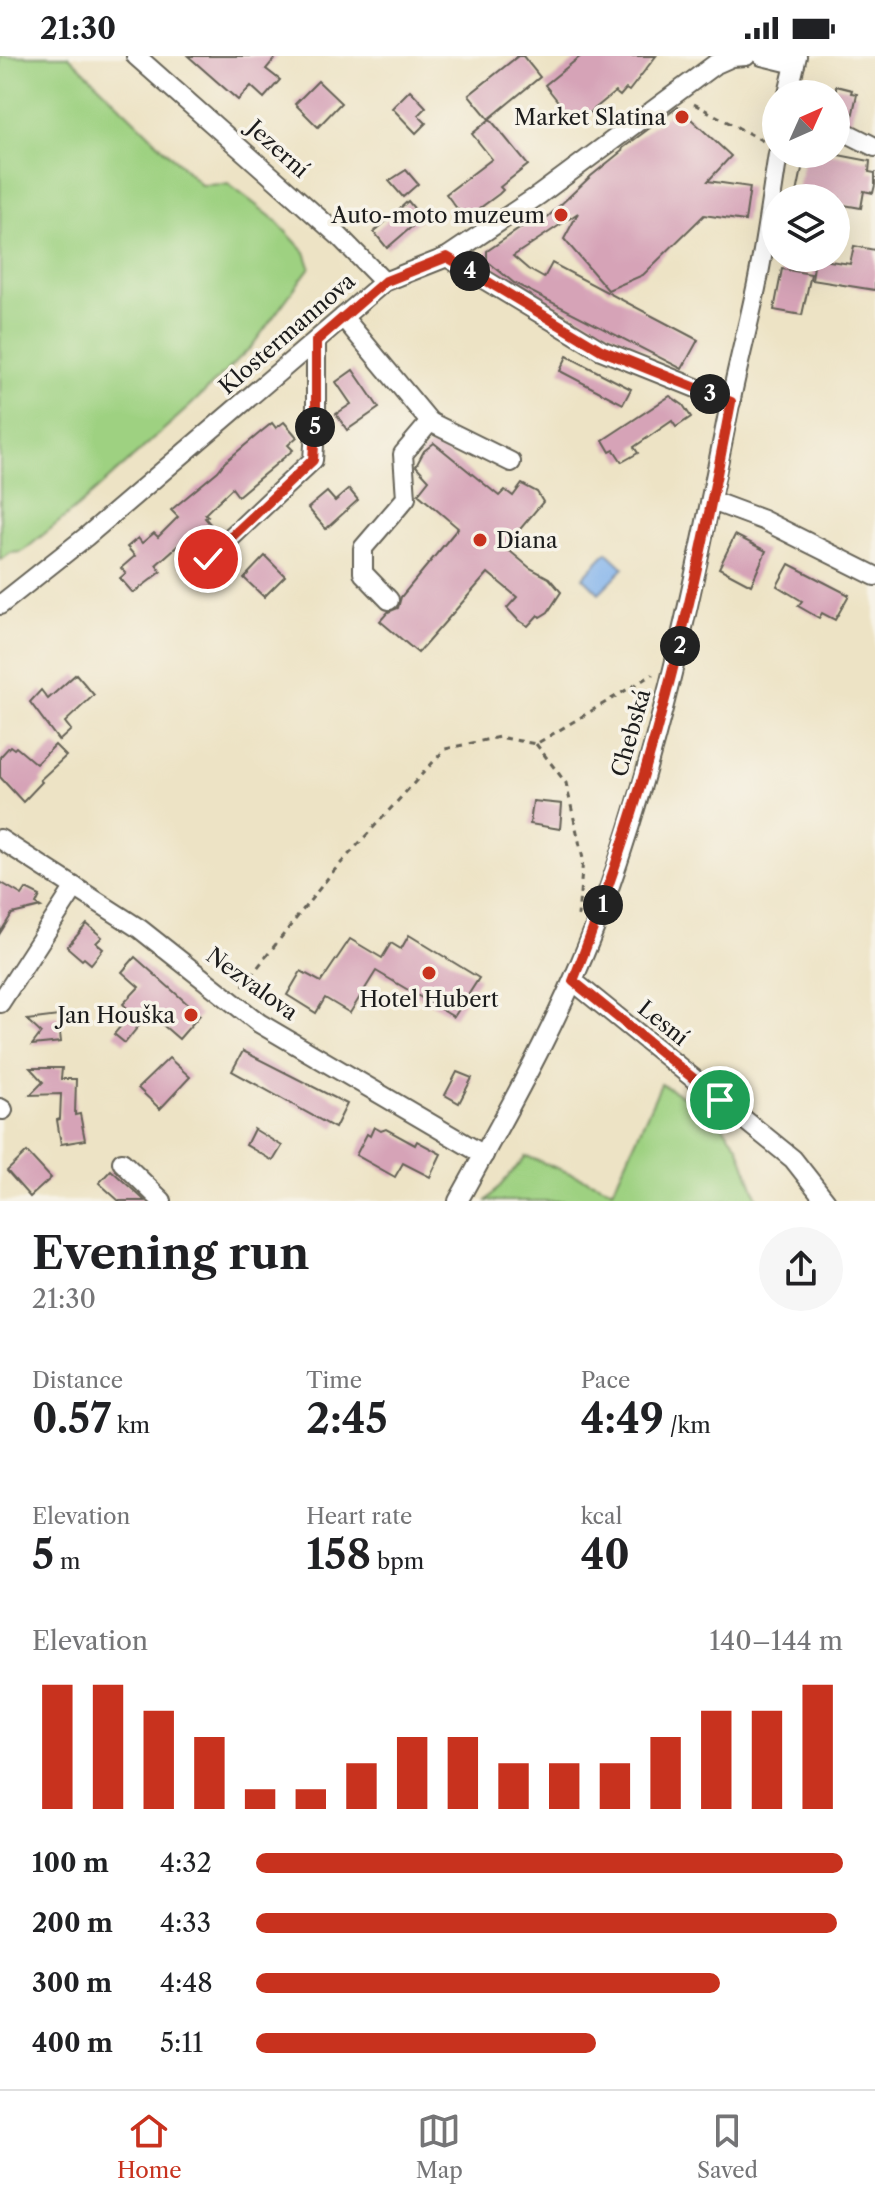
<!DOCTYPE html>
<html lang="en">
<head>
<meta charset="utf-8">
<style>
  body { margin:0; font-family:"Libre Caslon Text",serif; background:#f6f6f6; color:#202124; height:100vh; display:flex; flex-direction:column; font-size:30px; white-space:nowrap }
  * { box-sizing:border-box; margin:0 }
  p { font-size:26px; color:#757577 }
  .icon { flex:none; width:44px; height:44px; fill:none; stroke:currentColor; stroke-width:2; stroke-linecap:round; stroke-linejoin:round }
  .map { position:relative; height:1145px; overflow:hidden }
  .panel { display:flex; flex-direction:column; background:#fff; flex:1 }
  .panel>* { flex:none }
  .needle { width:52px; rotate:45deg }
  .fabs { position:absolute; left:762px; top:24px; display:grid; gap:16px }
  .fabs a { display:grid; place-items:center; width:88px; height:88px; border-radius:50%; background:#fff; box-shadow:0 8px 32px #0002; font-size:40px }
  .pin { position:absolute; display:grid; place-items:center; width:68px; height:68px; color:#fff; margin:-34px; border:4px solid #fff; border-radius:50%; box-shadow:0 2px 8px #0007 }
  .km { position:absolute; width:40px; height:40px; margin:-20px; border-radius:50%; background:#222; color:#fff; font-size:22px; line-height:40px; text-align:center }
  .round { display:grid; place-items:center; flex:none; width:84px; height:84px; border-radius:42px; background:#f6f6f6 }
  .headline { display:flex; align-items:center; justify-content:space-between; height:136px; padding:0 32px }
  h1 { font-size:44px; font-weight:800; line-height:60px }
  .stats { display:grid; grid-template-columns:repeat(3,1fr); gap:12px; height:136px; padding:8px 32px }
  .stats div { display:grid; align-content:center }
  .stats b { font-size:40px; font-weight:800 }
  .stats small { font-size:22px; font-weight:400 }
  .stats p { font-size:22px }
  .chart { height:224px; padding:16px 32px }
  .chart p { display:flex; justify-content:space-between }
  .chart svg { width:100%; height:144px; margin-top:8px; stroke:#c8321e; stroke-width:6 }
  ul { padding:0 32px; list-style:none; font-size:26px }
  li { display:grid; grid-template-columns:128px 96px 1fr; align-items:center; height:60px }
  li i { height:20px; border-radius:10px; background:#c8321e }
  .status { display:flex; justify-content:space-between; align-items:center; height:56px; padding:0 40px; background:#fff; direction:ltr }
  .status svg { height:22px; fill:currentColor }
  .tab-bar { display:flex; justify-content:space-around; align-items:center; height:112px; border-top:2px solid #e0e0e0; background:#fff; font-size:22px; color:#757577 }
  .tab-bar a { display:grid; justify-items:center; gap:4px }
  .tab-bar .current { color:#c8321e }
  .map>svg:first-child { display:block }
  .green { fill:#9ed181; stroke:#5d764e; stroke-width:2 }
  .water { fill:#81b2ec; stroke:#4e6784; stroke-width:2 }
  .building { fill:#d6a3b7 }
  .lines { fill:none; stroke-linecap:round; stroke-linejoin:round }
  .minor-casing { stroke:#656257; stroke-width:22 }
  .path { stroke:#656257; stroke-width:3; stroke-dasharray:6 6; stroke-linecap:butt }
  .minor { stroke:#fff; stroke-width:18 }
  .route-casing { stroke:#fff; stroke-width:16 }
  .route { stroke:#c8321e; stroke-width:10 }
  .poi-dot { fill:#c8321e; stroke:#f7f3e8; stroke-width:3 }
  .labels { text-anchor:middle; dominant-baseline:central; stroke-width:7; stroke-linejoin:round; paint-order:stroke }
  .poi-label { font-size:22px; fill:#1c1c1c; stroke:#f7f3e8; text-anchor:end }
  .street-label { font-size:22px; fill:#1c1c1c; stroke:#f7f3e8 }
</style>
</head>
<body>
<div class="status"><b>21:30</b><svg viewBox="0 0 49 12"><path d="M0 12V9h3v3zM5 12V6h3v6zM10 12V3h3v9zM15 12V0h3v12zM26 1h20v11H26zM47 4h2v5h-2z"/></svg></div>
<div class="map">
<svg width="875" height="1145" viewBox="0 0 875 1145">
  <rect width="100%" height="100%" fill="#f7f3e8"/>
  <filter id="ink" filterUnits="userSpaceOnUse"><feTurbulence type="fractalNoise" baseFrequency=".0125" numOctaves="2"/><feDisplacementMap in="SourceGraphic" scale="16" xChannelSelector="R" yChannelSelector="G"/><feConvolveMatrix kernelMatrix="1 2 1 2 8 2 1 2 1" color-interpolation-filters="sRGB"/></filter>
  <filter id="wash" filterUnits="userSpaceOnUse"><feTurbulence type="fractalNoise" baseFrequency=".006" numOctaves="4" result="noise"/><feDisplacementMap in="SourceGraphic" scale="32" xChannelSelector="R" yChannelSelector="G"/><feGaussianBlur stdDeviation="1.8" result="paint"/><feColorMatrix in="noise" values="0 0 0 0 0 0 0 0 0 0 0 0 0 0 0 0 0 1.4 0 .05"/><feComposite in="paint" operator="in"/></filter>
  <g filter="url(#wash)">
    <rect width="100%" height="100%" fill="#ede3c5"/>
    <g class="green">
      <polygon points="0,0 69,0 201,129 228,128 251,145 275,164 305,196 310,211 252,290 190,350 81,448 22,496 11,497 0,504"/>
      <polygon points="661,1028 712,1056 738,1090 758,1145 487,1145 526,1100 613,1134"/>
    </g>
    <polygon class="water" points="607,496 624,512 599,537 583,521"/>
    <g id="blocks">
      <g class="building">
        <polygon points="188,0 277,0 266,13 280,24 264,42 251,30 238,44"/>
        <polygon points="518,0 523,0 540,21 489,63 469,39"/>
        <polygon points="581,0 656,0 629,35 626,33 620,40 615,36 576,68 545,29"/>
        <polygon points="318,25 341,47 318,71 295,48"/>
        <polygon points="836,30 852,34 851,37 857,38 851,66 836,63"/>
        <polygon points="410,34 426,51 418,59 426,67 416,77 392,52"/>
        <polygon points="678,51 731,100 708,125 750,131 745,165 704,159 643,219 608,234 564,183 578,157 513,200 528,213 544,222 552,207 698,284 682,313 514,227 487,205 487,195 531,165 536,172 591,120 622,95 623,92"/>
        <polygon points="490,63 528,109 500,131 503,134 499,138 465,163 446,138 492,103 472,78"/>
        <polygon points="805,98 833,98 870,105 869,116 875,117 875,129 873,137 864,135 861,152 838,148 839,142 796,142"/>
        <polygon points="406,114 418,128 403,141 389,125"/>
        <polygon points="408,145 422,162 387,192 374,176"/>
        <polygon points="854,190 875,194 875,234 812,224 815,203 850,208"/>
        <polygon points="782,213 811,218 802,259 774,254"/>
        <polygon points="567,300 631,333 623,348 560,315"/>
        <polygon points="353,314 379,352 347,374 336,358 351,348 336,326"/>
        <polygon points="670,340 683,349 691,361 676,371 672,365 634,391 638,397 622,406 614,394 610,396 603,384"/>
        <polygon points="284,366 297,381 288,389 293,394 238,440 232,432 205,458 208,460 205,462 218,477 202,492 190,479 156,509 161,516 133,537 120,522 126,517 121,512 135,500 127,491 138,482 142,487 154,477 158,481 178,461 171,454 218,415 225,406 262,375 272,367 276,372"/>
        <polygon points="434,387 499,440 505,434 513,440 522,428 537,436 543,446 505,491 530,512 549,522 561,536 548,556 540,561 538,559 528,570 518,564 507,552 517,541 488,517 418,597 380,565 388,556 398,552 401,541 458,472 418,438 429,424 416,410 424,395"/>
        <polygon points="349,433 358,444 326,473 308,452 327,436 335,445"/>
        <polygon points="735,479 766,495 751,529 719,512"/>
        <polygon points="265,500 285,520 264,541 244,522"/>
        <polygon points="789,508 849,539 835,564 822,557 819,562 798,550 802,545 777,530"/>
        <polygon points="76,618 94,639 65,666 71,674 59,685 30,646 41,634 48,643"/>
        <polygon points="55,689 66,700 40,724 42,726 23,746 0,721 0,701 10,690 14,693 16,691 36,708"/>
        <polygon points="533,745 562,748 560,773 530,768"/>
        <polygon points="0,826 22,839 26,833 40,840 36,848 41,851 12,858 0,877"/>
        <polygon points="87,868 102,881 96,887 103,893 91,908 84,902 82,904 67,891"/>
        <polygon points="409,879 479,922 454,961 376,915 350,957 325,942 316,957 287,939 301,915 321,926 350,883 382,902 391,887 401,893"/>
        <polygon points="135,901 200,959 179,983 149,957 125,987 114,978 132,957 123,948 139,931 122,916"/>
        <polygon points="58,960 61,986 32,989 41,977 27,964"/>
        <polygon points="243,995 347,1048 335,1072 232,1015"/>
        <polygon points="169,1002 190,1021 160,1053 138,1032"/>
        <polygon points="30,1012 62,1012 61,1023 76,1023 75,1059 80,1058 85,1084 61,1088 57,1064 60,1063 61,1038 30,1039 43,1026"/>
        <polygon points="457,1016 472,1022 459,1047 445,1039"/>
        <polygon points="374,1071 381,1075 386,1073 415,1089 417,1085 441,1098 430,1121 403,1107 395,1121 356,1099 367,1078 370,1080"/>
        <polygon points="254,1073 282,1090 273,1105 246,1089"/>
        <polygon points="27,1096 51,1122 30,1141 7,1115"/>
        <polygon points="111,1114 142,1142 145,1145 119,1145 99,1127"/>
      </g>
    </g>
  </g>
  <g filter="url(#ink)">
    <use href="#blocks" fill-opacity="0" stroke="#656257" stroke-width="2"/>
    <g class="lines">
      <g class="minor-casing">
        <g id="minor">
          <polyline points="136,0 339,180 384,226"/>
          <polyline points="762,0 795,8"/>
          <polyline points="788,38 797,0"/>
          <polyline points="836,75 847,77 875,91"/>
          <polyline points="447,201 601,294 731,346"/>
          <polyline points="343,261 430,366 403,398 406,442 363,492 363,517 389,544"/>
          <polyline points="430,366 511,406"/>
          <polyline points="712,445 763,464 875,520"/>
          <polyline points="208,503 313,404 316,360 316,285"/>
          <polyline points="0,549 87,480 384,226 447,201 539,139 714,9 732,1 746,0"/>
          <polyline points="0,783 140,873 259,967 484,1099"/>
          <polyline points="573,925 793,1103 826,1145"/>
          <polyline points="0,947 75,831"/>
          <polyline points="0,1052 3,1054"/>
          <polyline points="122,1106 162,1145"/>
          <path d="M458,1145C513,1046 569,947 606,841C663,681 697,514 730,348C739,302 752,257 760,212C767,174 772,136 778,98"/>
        </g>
      </g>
      <g class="path">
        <polyline points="694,48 765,86"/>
        <polyline points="536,688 566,727 583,803 578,860"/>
        <polyline points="243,930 331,818 445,693 499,681 536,688 653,618"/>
      </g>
      <use href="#minor" class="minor"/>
    </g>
  </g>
  <g class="lines" filter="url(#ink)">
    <g class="route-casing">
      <path id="route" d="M208,503L313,404L316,360V285L384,226L447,201L601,294L731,346C694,544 647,739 573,925L720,1044"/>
    </g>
    <use href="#route" class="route"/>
  </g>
  <g class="poi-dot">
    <circle cx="682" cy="61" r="8"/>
    <circle cx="561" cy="159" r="8"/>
    <circle cx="480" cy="484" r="8"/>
    <circle cx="429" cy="917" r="8"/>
    <circle cx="191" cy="959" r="8"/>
  </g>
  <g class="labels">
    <g class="poi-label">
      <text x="666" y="61">Market Slatina</text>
      <text x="545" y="159">Auto-moto muzeum</text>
      <text x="496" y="484" text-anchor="start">Diana</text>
      <text x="429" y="943" text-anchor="middle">Hotel Hubert</text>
      <text x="175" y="959">Jan Houška</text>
    </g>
    <g class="street-label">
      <text transform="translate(278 93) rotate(42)">Jezerní</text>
      <text transform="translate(287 278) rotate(-41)">Klostermannova</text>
      <text transform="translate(631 677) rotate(-74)">Chebská</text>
      <text transform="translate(252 928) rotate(36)">Nezvalova</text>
      <text transform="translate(663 967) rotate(39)">Lesní</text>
    </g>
  </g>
</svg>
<div class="fabs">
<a><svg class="needle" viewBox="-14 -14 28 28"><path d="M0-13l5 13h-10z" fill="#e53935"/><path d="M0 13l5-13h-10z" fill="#757577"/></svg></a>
<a><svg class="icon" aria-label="layers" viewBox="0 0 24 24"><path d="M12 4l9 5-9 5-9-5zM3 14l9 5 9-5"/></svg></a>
</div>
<div class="pin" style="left:720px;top:1044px;background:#1e9e55"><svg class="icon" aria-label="arrive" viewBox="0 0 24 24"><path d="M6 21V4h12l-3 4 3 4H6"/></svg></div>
<div class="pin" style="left:208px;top:503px;background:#d93025"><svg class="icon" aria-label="check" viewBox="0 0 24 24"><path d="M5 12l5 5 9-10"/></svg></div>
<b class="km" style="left:603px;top:849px">1</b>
<b class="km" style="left:680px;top:590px">2</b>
<b class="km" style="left:710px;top:338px">3</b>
<b class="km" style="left:470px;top:215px">4</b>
<b class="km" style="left:315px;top:371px">5</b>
</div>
<section class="panel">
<div class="headline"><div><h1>Evening run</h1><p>21:30</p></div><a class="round"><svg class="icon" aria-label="share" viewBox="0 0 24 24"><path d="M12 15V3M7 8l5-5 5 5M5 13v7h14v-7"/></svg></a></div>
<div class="stats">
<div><p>Distance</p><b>0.57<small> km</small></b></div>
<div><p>Time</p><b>2:45</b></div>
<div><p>Pace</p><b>4:49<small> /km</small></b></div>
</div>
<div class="stats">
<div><p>Elevation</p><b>5<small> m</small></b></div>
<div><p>Heart rate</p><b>158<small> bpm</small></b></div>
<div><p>kcal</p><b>40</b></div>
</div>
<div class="chart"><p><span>Elevation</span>140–144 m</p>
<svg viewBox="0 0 160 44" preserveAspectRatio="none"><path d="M5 44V6M15 44V6M25 44V14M35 44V22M45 44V38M55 44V38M65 44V30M75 44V22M85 44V22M95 44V30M105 44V30M115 44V30M125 44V22M135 44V14M145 44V14M155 44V6"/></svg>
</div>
<ul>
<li><b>100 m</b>4:32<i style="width:100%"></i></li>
<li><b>200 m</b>4:33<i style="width:99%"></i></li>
<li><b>300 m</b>4:48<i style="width:79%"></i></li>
<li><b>400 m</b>5:11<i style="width:58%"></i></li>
</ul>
</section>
<nav class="tab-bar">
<a class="current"><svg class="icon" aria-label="home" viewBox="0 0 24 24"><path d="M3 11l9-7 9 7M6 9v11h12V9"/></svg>Home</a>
<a><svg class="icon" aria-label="map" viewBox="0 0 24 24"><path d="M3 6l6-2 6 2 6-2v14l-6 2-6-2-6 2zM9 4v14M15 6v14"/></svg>Map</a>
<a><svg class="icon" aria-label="saved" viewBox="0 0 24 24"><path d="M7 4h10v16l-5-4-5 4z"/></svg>Saved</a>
</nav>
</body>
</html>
